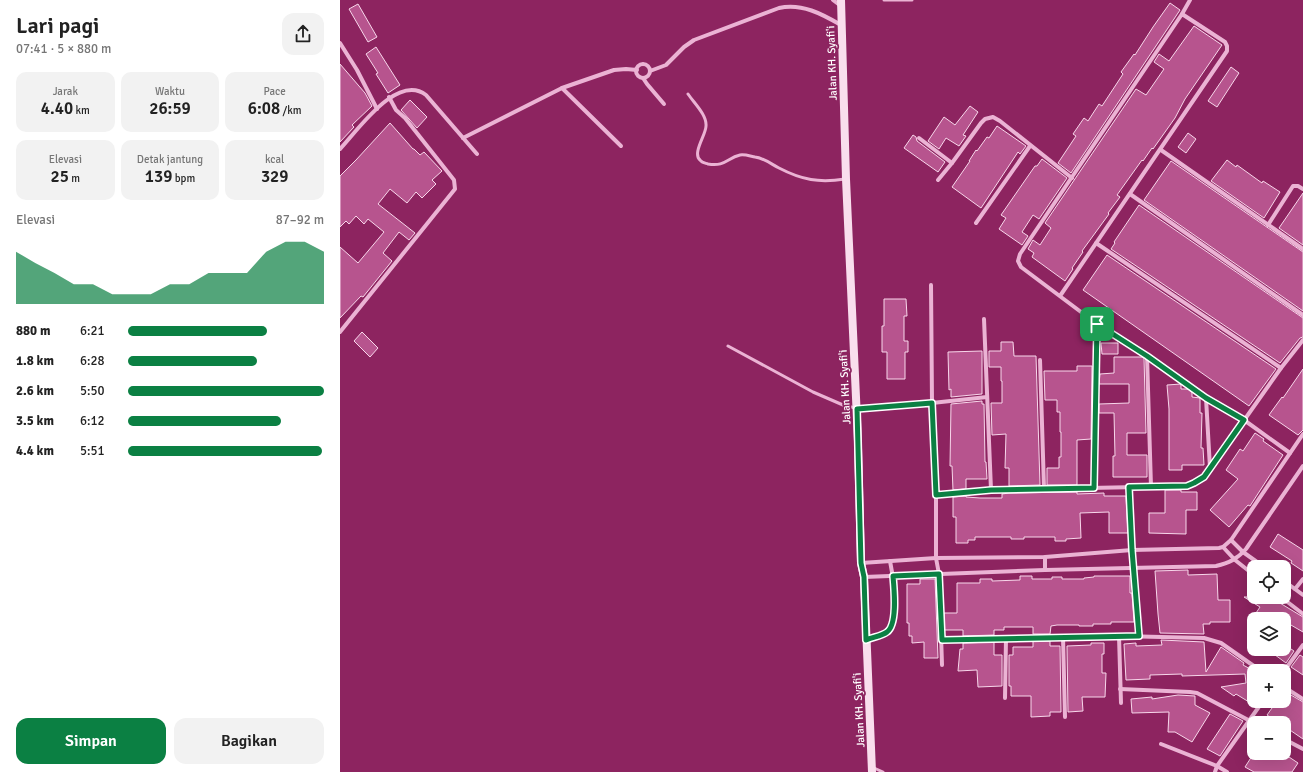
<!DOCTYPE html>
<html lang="id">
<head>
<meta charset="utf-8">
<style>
  body { margin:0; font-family:Signika,sans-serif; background:#f2f2f2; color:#222; height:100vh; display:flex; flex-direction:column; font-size:15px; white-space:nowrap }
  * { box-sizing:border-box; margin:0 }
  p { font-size:13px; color:#767676 }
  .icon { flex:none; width:22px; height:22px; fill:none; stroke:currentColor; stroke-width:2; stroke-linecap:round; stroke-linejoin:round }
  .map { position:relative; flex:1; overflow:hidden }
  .drawer { display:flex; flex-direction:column; background:#fff; width:340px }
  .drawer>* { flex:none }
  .controls { position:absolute; left:907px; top:560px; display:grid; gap:8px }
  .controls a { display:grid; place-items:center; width:44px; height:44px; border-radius:8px; background:#fff; box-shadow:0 4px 16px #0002; font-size:20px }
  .pin { position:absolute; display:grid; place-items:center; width:34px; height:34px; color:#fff; margin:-17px; border-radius:8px; box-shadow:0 2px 6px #0006 }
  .round { display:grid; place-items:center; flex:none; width:42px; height:42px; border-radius:12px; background:#f2f2f2 }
  .summary { display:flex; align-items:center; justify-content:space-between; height:68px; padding:0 16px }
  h1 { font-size:22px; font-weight:600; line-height:30px }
  .figures { display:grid; grid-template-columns:repeat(3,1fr); gap:6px; height:68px; padding:4px 16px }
  .figures div { display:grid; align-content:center; border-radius:10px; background:#f2f2f2; text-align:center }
  .figures b { font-size:17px; font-weight:600 }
  .figures small { font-size:11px; font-weight:400 }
  .figures p { font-size:11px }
  .chart { height:112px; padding:8px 16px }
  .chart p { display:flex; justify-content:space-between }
  .chart svg { width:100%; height:72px; margin-top:4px; fill:#0b8043; opacity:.7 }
  .primary-button { display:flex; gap:8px; margin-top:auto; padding:8px 16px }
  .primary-button a { flex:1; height:46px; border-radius:12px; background:#0b8043; color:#fff; font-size:16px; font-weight:600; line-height:46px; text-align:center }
  .primary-button a+a { background:#f2f2f2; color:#222 }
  ul { padding:0 16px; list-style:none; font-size:13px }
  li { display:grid; grid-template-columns:64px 48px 1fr; align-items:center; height:30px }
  li i { height:10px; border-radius:5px; background:#0b8043 }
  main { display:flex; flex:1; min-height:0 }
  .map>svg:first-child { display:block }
  .building { fill:#b7548e; stroke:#f8d7eb }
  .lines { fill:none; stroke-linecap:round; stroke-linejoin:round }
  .lane { stroke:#ebb3d4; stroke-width:3 }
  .street { stroke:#ebb3d4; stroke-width:4 }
  .secondary { stroke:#f9deed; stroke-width:8 }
  .route-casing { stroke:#fff; stroke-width:8 }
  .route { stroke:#0b8043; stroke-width:5 }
  .labels { text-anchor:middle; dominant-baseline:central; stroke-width:3.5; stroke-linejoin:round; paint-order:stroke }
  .street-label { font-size:11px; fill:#fff; stroke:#8d2460 }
</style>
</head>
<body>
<main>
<section class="drawer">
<div class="summary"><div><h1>Lari pagi</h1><p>07:41 · 5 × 880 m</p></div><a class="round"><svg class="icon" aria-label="share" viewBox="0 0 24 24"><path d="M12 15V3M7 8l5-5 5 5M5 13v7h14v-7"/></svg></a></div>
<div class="figures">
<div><p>Jarak</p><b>4.40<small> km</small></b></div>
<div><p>Waktu</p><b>26:59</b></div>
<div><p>Pace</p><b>6:08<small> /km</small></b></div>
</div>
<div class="figures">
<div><p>Elevasi</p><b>25<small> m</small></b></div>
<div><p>Detak jantung</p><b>139<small> bpm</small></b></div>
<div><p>kcal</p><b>329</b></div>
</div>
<div class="chart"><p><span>Elevasi</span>87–92 m</p>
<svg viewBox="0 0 160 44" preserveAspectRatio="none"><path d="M0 44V12L10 19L20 25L30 32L40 32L50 38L60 38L70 38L80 32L90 32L100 25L110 25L120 25L130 12L140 6L150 6L160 12V44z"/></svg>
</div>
<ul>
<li><b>880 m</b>6:21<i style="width:71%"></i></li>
<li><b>1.8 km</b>6:28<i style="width:66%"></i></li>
<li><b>2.6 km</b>5:50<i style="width:100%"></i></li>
<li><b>3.5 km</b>6:12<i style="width:78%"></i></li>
<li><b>4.4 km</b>5:51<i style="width:99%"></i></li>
</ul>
<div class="primary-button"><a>Simpan</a><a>Bagikan</a></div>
</section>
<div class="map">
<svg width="963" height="772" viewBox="0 0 963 772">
  <rect width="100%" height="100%" fill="#8d2460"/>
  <g class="building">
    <polygon points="830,3 840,10 731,173 718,163 736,136 733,134 744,118 748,121 759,104 762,106 783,74 781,72 794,54 795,55 813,27"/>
    <polygon points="18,4 37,37 28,42 9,9"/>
    <polygon points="854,26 882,45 845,99 835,118 813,149 812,148 803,161 802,160 777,195 780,197 768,213 769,214 742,251 743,252 732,268 733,269 725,281 692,257 694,253 688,249 693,240 700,245 711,228 705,223 796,89 806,95 824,69 814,62 819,54 829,61"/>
    <polygon points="36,47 60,85 48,93 36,74 38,73 26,54"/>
    <polygon points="0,64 25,93 32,106 12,125 14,127 0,142"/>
    <polygon points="891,67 899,73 877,107 868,101"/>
    <polygon points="70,100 87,117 77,128 61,110"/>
    <polygon points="630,106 638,112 623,135 626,136 619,146 606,138 599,149 588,141 604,117 615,125"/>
    <polygon points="50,123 73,149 74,149 80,155 84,152 102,171 92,180 96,184 82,198 76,192 67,203 50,189 38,204 75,233 69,240 59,232 43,253 52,261 23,297 21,296 0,318 0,247 18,263 44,232 28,219 24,224 16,216 9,224 6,221 0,227 0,176 16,160"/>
    <polygon points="657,126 686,146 680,154 678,152 641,208 612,187 630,161 629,161 636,150 637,151 647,137 649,138"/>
    <polygon points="848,133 856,139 846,153 838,147"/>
    <polygon points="573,135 576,137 577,141 605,162 598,172 564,148"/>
    <polygon points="702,159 727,178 699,219 693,215 682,232 688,236 682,245 659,229 666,218 661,215 695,166 697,166"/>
    <polygon points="887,160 896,167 897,165 922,183 923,181 940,192 924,218 871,181"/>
    <polygon points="831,161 963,252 963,311 804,200"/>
    <polygon points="963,193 963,245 939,228"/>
    <polygon points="799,205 963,318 963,337 960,338 940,363 771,249 775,243 774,242"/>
    <polygon points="767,255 936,369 909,406 743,290"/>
    <polygon points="544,299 566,299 567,316 564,316 564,341 568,341 568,352 565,352 565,379 547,379 547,352 542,352 542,326 544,326"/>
    <polygon points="22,332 38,348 30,357 14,341"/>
    <polygon points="661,342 673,342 674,356 696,356 700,485 669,486 669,468 665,468 666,434 652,435 651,403 662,403 662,381 661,381 661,367 649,367 649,351 661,351"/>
    <polygon points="761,343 778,343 778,354 762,354"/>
    <polygon points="642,351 642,394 611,397 611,389 609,390 608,352"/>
    <polygon points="774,357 802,357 804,358 806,433 787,433 787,455 807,455 807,477 773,477 773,456 775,456 774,413 759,413 759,404 789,403 789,384 759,384 760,374 774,373"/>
    <polygon points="737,366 752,366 751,439 737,440 737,485 707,485 707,468 719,468 719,457 721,457 721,432 720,432 720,412 717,412 717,400 705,400 704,371 737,371"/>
    <polygon points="963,369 963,430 958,435 929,415 942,397 943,398"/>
    <polygon points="841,384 841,389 848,389 852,392 852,397 860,398 860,413 862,413 861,448 863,448 864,465 842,465 842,470 829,470 829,409 827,385"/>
    <polygon points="642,401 642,404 644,404 645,462 646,462 647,479 626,479 626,489 613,490 612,466 610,466 611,404"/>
    <polygon points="915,433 924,439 923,441 943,455 910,506 908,505 889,527 870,510 898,479 886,470 900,449 903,451"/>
    <polygon points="825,490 841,490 841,492 857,492 857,510 846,510 846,534 809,533 809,513 825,513"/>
    <polygon points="737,492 737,494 764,493 764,496 786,496 788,533 769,533 769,512 740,513 741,538 726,539 726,541 715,541 715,537 684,537 684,539 671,539 671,537 635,537 635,540 628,540 628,543 616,543 616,517 613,517 613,497 626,496 626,497 640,498 662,498 662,494 669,493"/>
    <polygon points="938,534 963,550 963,571 951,563 952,561 930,547"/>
    <polygon points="848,570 848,575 877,574 878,600 890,600 890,622 870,622 870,624 863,624 864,634 820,633 818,614 815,571"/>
    <polygon points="680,576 692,576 692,579 712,579 712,577 722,577 722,579 744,579 744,578 754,577 754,576 790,576 790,593 792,593 794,622 771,622 771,624 753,624 753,626 739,626 739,625 717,625 711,626 710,634 693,634 693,627 664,627 664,630 654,630 654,635 623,636 623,630 604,630 604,613 617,613 617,583 640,583 640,579 652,579 652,581 680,580"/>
    <polygon points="580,579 595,579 598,658 584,658 584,642 572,643 572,636 569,636 569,623 567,623 567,584 580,584"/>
    <polygon points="904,597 930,597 963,617 963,632 944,621 944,619 912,619 920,607"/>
    <polygon points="821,640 864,642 866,672 881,647 904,663 903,665 914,671 914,697 912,697 909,702 896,694 894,696 881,687 906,683 905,674 842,676 842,674 810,675 810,679 786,680 784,644 796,643 796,646 822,645"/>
    <polygon points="693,641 710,641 710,646 720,646 721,712 710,712 710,716 691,717 691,696 671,696 671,686 669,686 669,655 673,655 673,647 693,647"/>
    <polygon points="654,642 654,655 662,655 662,686 638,687 637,670 618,671 620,649 623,649 623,643"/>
    <polygon points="751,643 764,643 764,654 762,654 762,673 766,673 765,697 742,697 743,711 728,712 727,646 751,645"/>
    <polygon points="927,649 951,649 954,651 946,663"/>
    <polygon points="960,655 963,657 963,675 951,667"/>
    <polygon points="944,691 963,702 963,739 944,726 944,723 939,723 927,715 937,701 944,701"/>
    <polygon points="838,695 855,696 855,705 870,713 852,742 835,732 828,732 829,712 792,713 791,699 812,697 812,699"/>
    <polygon points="890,714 903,721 880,756 867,749"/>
    <polygon points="914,753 922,758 925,753 943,753 958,763 952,772 914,772 905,767"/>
  </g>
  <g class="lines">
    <g class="lane">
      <polyline points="544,0 572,0"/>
      <path d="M348,94C354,103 367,115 366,126C366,135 352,153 360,160C362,163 365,163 368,164C385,167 387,158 400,155C404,154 410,156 415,157C424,158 431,164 439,168C462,180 479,183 505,179"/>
      <polyline points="388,346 473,392 503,405 515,408"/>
      <polyline points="534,768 543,772"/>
    </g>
    <g class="street">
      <polyline points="493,0 501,6"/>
      <polyline points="842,14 850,0"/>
      <polyline points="0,43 17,70 37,109"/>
      <circle cx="303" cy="71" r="7"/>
      <path d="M310,71L326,65L344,47L354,40L439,8C462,3 482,14 501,25"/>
      <polyline points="303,78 307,84 324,104"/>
      <polyline points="222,88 281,146"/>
      <polyline points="123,138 222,88 274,70 286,69 297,70"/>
      <polyline points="579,138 612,163"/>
      <path d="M0,149C18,130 57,73 86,95L137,154"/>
      <polyline points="821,150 963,249"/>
      <polyline points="598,180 612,163 641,123 645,119 653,117 660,121 732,178"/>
      <polyline points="790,194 963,315"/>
      <polyline points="636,223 690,146"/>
      <polyline points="928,225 953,186 958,186 963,189"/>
      <polyline points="756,243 941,368"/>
      <polyline points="591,285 592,403 596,495 596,558 599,574 602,665"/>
      <polyline points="720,296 887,51 887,46 885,42 842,14 680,254 678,261 681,267 757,324 807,356 866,398 904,420 950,453"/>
      <polyline points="644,319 651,490"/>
      <polyline points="0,332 115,189 114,180 65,118 56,110 49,97"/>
      <polyline points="807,356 811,487"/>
      <polyline points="700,360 704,488"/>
      <polyline points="866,398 870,468"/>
      <polyline points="517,409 592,403 647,397"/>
      <polyline points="789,487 792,550 799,636"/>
      <polyline points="754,488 757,324"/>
      <polyline points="596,495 651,490 847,486 854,483 864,477 941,368 963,340"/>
      <polyline points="891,540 903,552 924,567"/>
      <polyline points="883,547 895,560 914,575"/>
      <polyline points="521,563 596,558 705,557 792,550 879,548 883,547 891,540 963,434"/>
      <polyline points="705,570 705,557"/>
      <path d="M524,577L705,570L876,566C889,563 897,559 906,549L963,466"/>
      <polyline points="944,581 963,595"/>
      <polyline points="955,589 963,579"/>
      <polyline points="941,597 963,614"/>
      <polyline points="779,636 781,703"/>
      <polyline points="723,637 725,717"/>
      <path d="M527,640L548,631C559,614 554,581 550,561"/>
      <polyline points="602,640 779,636 864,638 881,643 921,671"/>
      <polyline points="944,671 963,645"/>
      <polyline points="944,687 963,699"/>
      <polyline points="780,689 850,692 857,693 914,723"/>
      <polyline points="665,698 666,638"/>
      <polyline points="944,739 963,749"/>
      <polyline points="821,744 877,766 887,772"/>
      <polyline points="875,772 877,766 923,701"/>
    </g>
    <polyline class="secondary" points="501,0 506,179 518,441 521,563 524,577 532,772"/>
  </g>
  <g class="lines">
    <g class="route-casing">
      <path id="route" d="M757,324L807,356L866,398L904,420L864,477L854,483L847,486L789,487L792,550L799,636L602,640L599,574L553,576C554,588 558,624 547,632C542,636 533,637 526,640L524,577L521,563L517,409L592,403L596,495L651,490L754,488Z"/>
    </g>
    <use href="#route" class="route"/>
  </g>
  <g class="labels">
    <g class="street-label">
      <text transform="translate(492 63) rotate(-92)">Jalan KH. Syafi'i</text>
      <text transform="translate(505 387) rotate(-93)">Jalan KH. Syafi'i</text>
      <text transform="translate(519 710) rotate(-93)">Jalan KH. Syafi'i</text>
    </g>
  </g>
</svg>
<div class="controls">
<a><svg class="icon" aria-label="locate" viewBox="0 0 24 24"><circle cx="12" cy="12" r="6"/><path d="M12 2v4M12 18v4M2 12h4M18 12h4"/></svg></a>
<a><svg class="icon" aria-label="layers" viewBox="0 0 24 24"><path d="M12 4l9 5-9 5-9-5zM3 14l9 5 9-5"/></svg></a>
<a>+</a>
<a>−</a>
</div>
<div class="pin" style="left:757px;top:324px;background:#1e9e55"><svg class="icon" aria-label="arrive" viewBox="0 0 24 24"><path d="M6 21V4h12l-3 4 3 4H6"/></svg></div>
</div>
</main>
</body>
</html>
